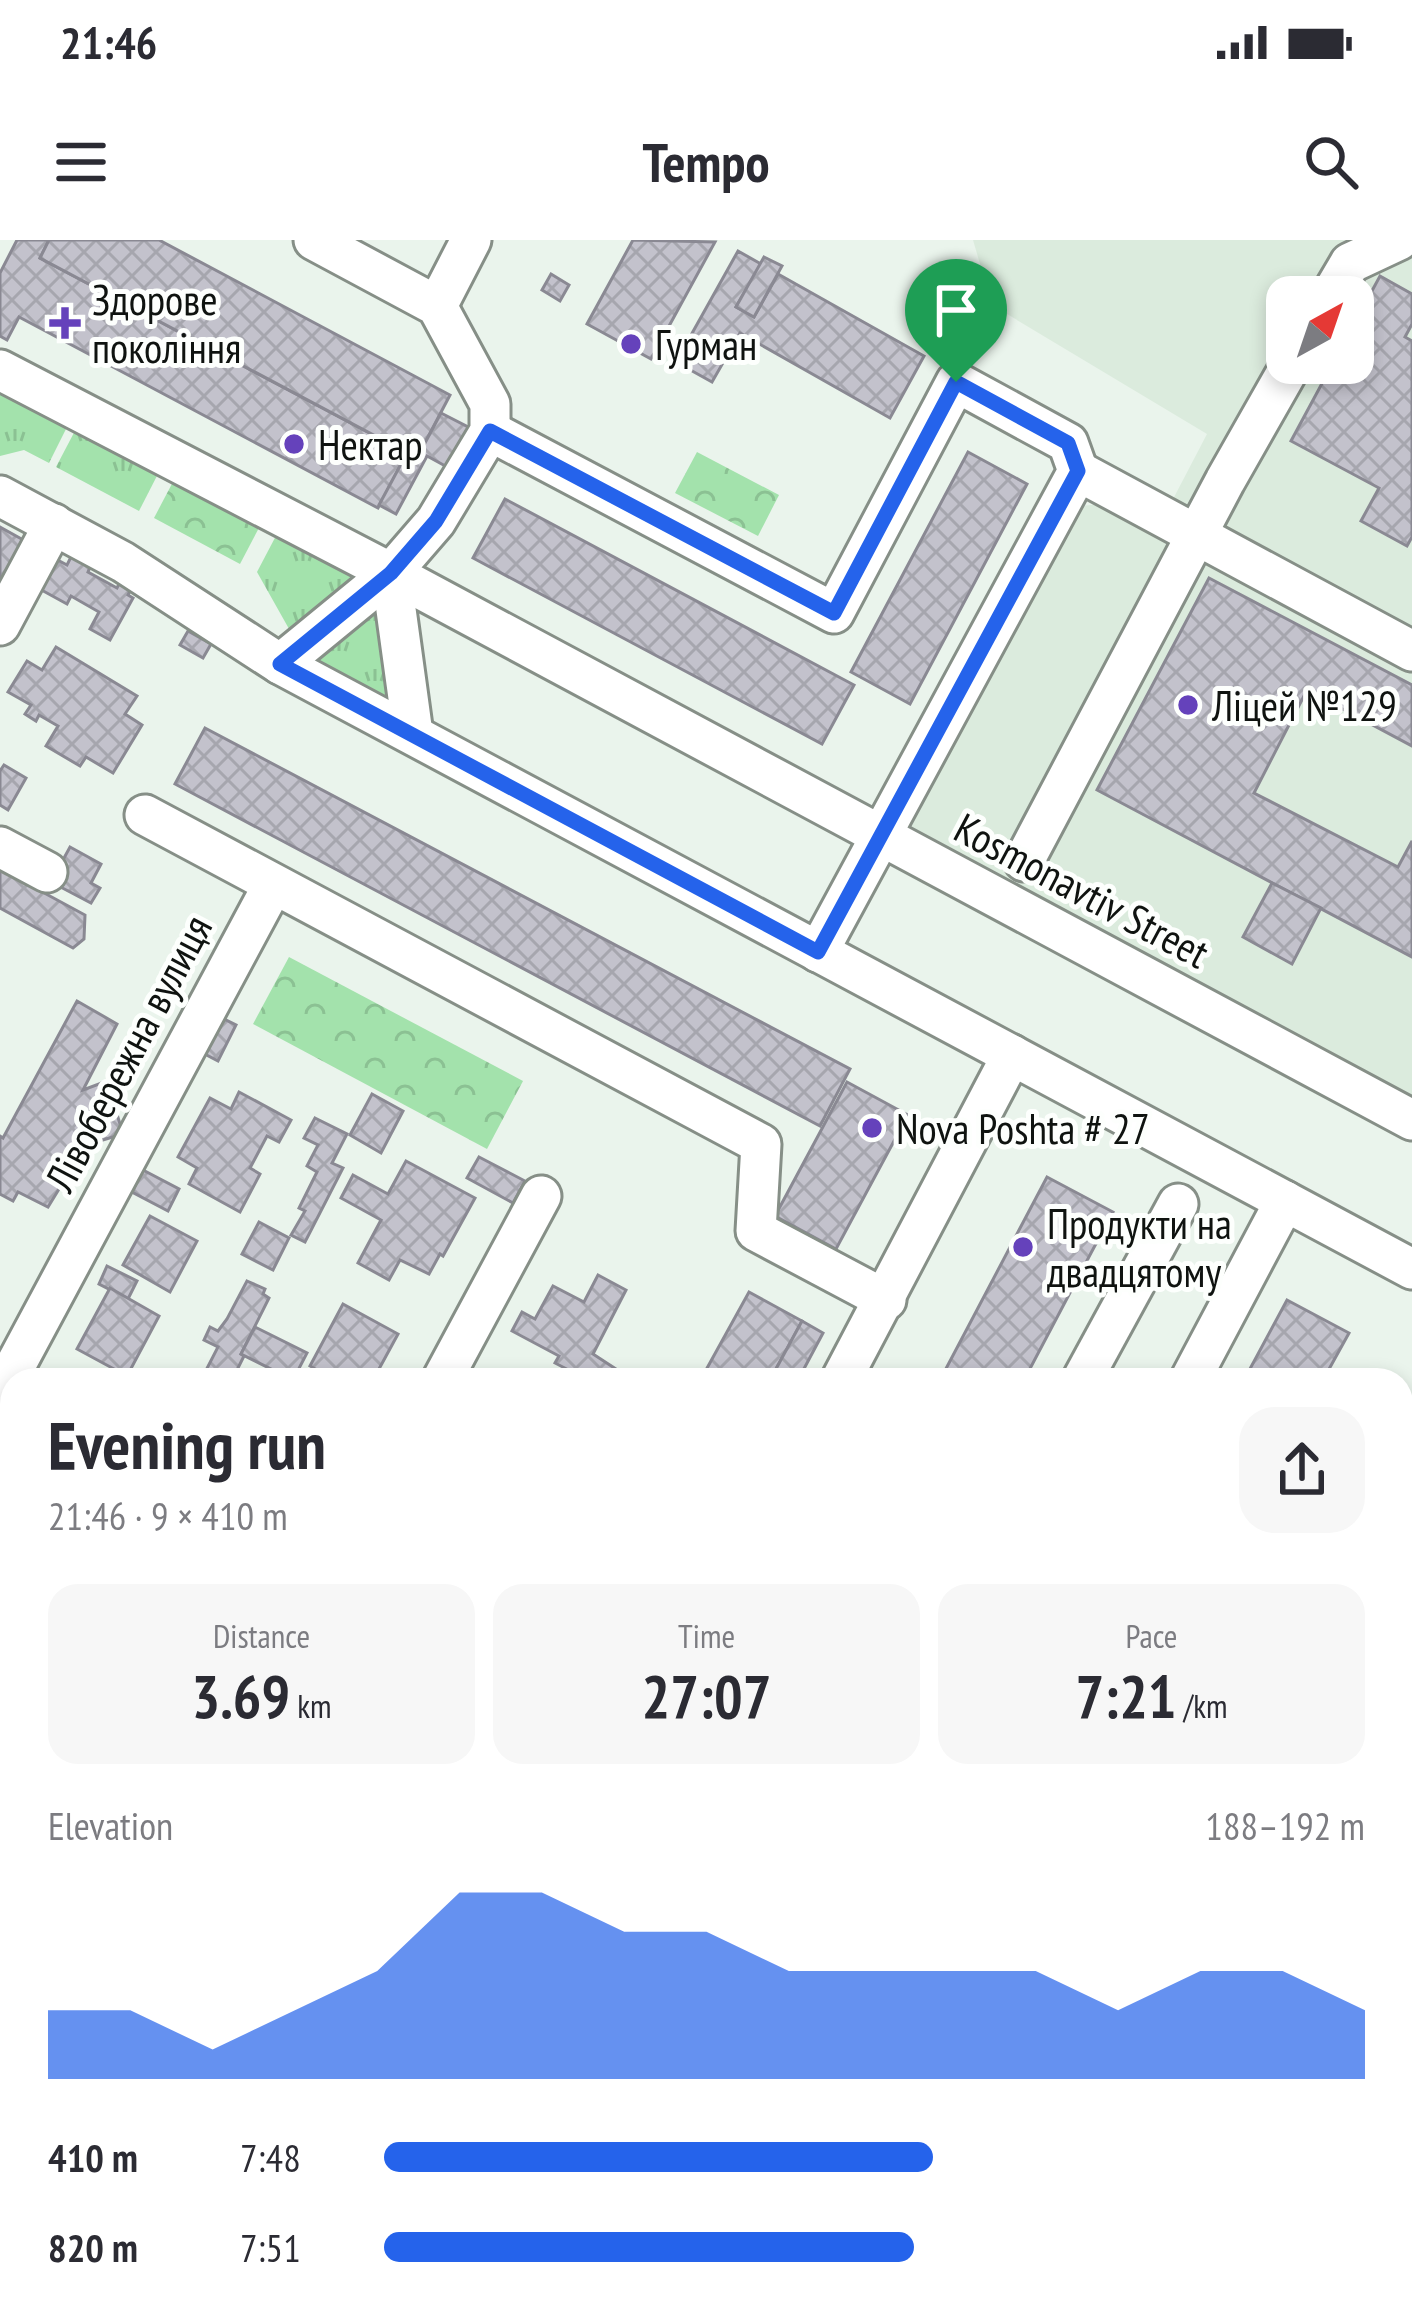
<!DOCTYPE html>
<html lang="en">
<head>
<meta charset="utf-8">
<style>
  body { margin:0; font-family:"PT Sans Narrow",sans-serif; background:#f7f7f7; color:#2b2b33; height:100vh; display:flex; flex-direction:column; font-size:45px; white-space:nowrap }
  * { box-sizing:border-box; margin:0 }
  p { font-size:39px; color:#7c7c81 }
  .icon { flex:none; width:66px; height:66px; fill:none; stroke:currentColor; stroke-width:2; stroke-linecap:round; stroke-linejoin:round }
  .map { position:relative; flex:1; overflow:hidden }
  .details { position:absolute; left:0px; top:1128px; width:1413px; height:948px; display:flex; flex-direction:column; background:#fff; border-radius:36px 36px 0 0; box-shadow:0 6px 18px #0003 }
  .details>* { flex:none }
  .needle { width:78px; rotate:40deg }
  .tools { position:absolute; left:1266px; top:36px; display:grid; gap:24px }
  .tools a { display:grid; place-items:center; width:108px; height:108px; border-radius:24px; background:#fff; box-shadow:0 6px 18px #0003; font-size:60px }
  .pin { position:absolute; display:grid; place-items:center; width:102px; height:102px; color:#fff; margin:-123px -51px; border-radius:50% 50% 50% 0; rotate:-45deg; box-shadow:0 0 12px #0007 }
  .pin .icon { rotate:45deg }
  .round { display:grid; place-items:center; flex:none; width:126px; height:126px; border-radius:36px; background:#f7f7f7 }
  .overview { display:flex; align-items:center; justify-content:space-between; height:204px; padding:0 48px }
  h1 { font-size:66px; font-weight:700; line-height:90px }
  .metrics { display:grid; grid-template-columns:repeat(3,1fr); gap:18px; height:204px; padding:12px 48px }
  .metrics div { display:grid; align-content:center; border-radius:30px; background:#f7f7f7; text-align:center }
  .metrics b { font-size:60px; font-weight:700 }
  .metrics small { font-size:33px; font-weight:400 }
  .metrics p { font-size:33px }
  .chart { height:336px; padding:24px 48px }
  .chart p { display:flex; justify-content:space-between }
  .chart svg { width:100%; height:216px; margin-top:12px; fill:#2563eb; opacity:.7 }
  ul { padding:0 48px; list-style:none; font-size:39px }
  li { display:grid; grid-template-columns:192px 144px 1fr; align-items:center; height:90px }
  li i { height:30px; border-radius:15px; background:#2563eb }
  .status { display:flex; justify-content:space-between; align-items:center; height:84px; padding:0 60px; background:#fff; direction:ltr }
  .status svg { height:33px; fill:currentColor }
  header { display:flex; justify-content:space-between; align-items:center; height:156px; padding:0 48px; background:#fff; font-size:54px; font-weight:700 }
  .map>svg:first-child { display:block }
  .built { fill:#dbebdd; fill-rule:evenodd }
  .grass { fill:url(#grass-tufts) }
  .park { fill:url(#park-crowns) }
  .building { fill:url(#building-cross-hatch); stroke:#8a8993; stroke-width:3 }
  .lines { fill:none; stroke-linecap:round; stroke-linejoin:round }
  .minor-casing { stroke:#868f87; stroke-width:45 }
  .minor { stroke:#fff; stroke-width:39 }
  .route-casing { stroke:#fff; stroke-width:24 }
  .route { stroke:#2563eb; stroke-width:15 }
  .poi-dot { fill:#6542bb; stroke:#fdfffd; stroke-width:4.5 }
  .labels { text-anchor:middle; dominant-baseline:central; stroke-width:10; stroke-linejoin:round; paint-order:stroke }
  .poi-label { font-size:42px; fill:#0f1310; stroke:#fdfffd; text-anchor:start }
  .street-label { font-size:42px; fill:#0f1310; stroke:#fdfffd }
</style>
</head>
<body>
<div class="status"><b>21:46</b><svg viewBox="0 0 49 12"><path d="M0 12V9h3v3zM5 12V6h3v6zM10 12V3h3v9zM15 12V0h3v12zM26 1h20v11H26zM47 4h2v5h-2z"/></svg></div>
<header><svg class="icon" aria-label="menu" viewBox="0 0 24 24"><path d="M4 6h16M4 12h16M4 18h16"/></svg>Tempo<svg class="icon" aria-label="search" viewBox="0 0 24 24"><circle cx="10" cy="10" r="6"/><path d="M15 15l6 6"/></svg></header>
<div class="map">
<svg width="1412" height="2076" viewBox="0 0 1412 2076">
  <defs>
    <pattern id="grass-tufts" width="24" height="20" patternUnits="userSpaceOnUse" patternTransform="scale(3)"><rect width="24" height="20" fill="#a3e2ac"/><path d="M3 7l-1-3M5 7V3M7 7l1-3M15 17l-1-3M17 17v-4M19 17l1-3" fill="none" stroke="#8bc193"/></pattern>
    <pattern id="park-crowns" width="20" height="18" patternUnits="userSpaceOnUse" patternTransform="scale(3)"><rect width="20" height="18" fill="#a3e2ac"/><path d="M2 6a3 3 0 1 1 6 0M12 15a3 3 0 1 1 6 0" fill="none" stroke="#8bc193"/></pattern>
    <pattern id="building-cross-hatch" width="8" height="8" patternUnits="userSpaceOnUse" patternTransform="scale(3)"><rect width="8" height="8" fill="#c3c2cc"/><path d="M0 0l8 8M0 8l8-8" fill="none" stroke="#a6a6ae"/></pattern>
  </defs>
  <rect width="100%" height="100%" fill="#eaf4ec"/>
  <g class="built">
    <path d="M973,0H1412V865L896,590L1070,267L1112,263L1159,286L1207,194L992,65ZM1287,57H1353V123H1287Z"/>
    <polygon points="1401,1947 1412,1952 1412,2076 1065,2076 1071,2064 1401,2064"/>
  </g>
  <g class="grass">
    <polygon points="0,147 69,183 49,223 24,210 0,216"/>
    <polygon points="77,187 160,230 139,271 56,227"/>
    <polygon points="278,292 363,337 293,396 257,332"/>
    <polygon points="367,362 386,371 387,462 307,416"/>
  </g>
  <g class="park">
    <polygon points="697,212 779,255 758,296 675,253"/>
    <polygon points="175,238 261,284 240,324 154,278"/>
    <polygon points="289,717 523,841 487,909 253,784"/>
  </g>
  <g class="building">
    <polygon points="17,0 49,0 40,18 407,213 378,268 19,77 7,100 0,96 0,33"/>
    <polygon points="49,0 159,0 450,155 417,218 40,18"/>
    <polygon points="633,0 715,2 651,119 587,84"/>
    <polygon points="738,11 761,24 736,67 754,77 778,34 924,116 890,178 740,93 712,142 676,122"/>
    <polygon points="764,17 782,26 754,77 736,67"/>
    <polygon points="551,34 569,45 560,61 542,50"/>
    <polygon points="1380,36 1412,54 1412,84 1405,97 1412,101 1412,297 1407,306 1361,281 1379,248 1291,201 1333,123 1353,123 1353,86"/>
    <polygon points="441,173 470,188 449,228 427,216 396,274 379,265 407,213 417,218"/>
    <polygon points="968,212 1027,244 910,464 851,432"/>
    <polygon points="505,259 854,445 822,504 473,318"/>
    <polygon points="0,287 27,302 0,352"/>
    <polygon points="72,315 91,325 88,332 117,348 120,342 131,349 128,355 133,358 110,400 90,389 99,372 71,356 67,364 36,347 52,317 67,325"/>
    <polygon points="1209,338 1412,445 1412,506 1307,450 1254,553 1398,627 1412,601 1412,717 1097,550"/>
    <polygon points="188,391 211,404 203,418 180,405"/>
    <polygon points="56,407 137,456 125,474 142,485 113,533 86,517 80,526 46,506 58,486 39,475 36,481 25,474 31,465 8,452 27,421 42,430"/>
    <polygon points="205,488 850,829 820,886 175,544"/>
    <polygon points="4,525 26,538 8,570 0,565 0,531"/>
    <polygon points="70,607 101,624 91,643 100,648 91,663 51,642"/>
    <polygon points="0,629 85,675 84,699 73,708 0,668"/>
    <polygon points="1272,643 1321,668 1292,724 1243,697"/>
    <polygon points="77,761 117,784 83,850 107,841 123,894 86,905 48,967 18,952 13,961 0,954 0,896 3,898"/>
    <polygon points="218,776 236,785 218,821 201,812"/>
    <polygon points="847,842 908,875 836,1009 775,976"/>
    <polygon points="239,852 291,880 279,902 267,896 250,928 260,934 240,972 189,944 197,928 178,917 210,858 231,869"/>
    <polygon points="372,854 403,871 381,913 350,895"/>
    <polygon points="315,878 347,894 332,923 343,928 305,1002 291,995 305,971 299,968 317,932 307,926 318,905 304,898"/>
    <polygon points="479,917 525,941 513,963 467,938"/>
    <polygon points="406,921 475,958 443,1016 440,1014 429,1034 400,1020 389,1040 358,1023 381,980 341,958 353,935 388,954"/>
    <polygon points="143,930 179,949 168,971 132,952"/>
    <polygon points="1047,937 1113,972 1091,1013 1024,1140 940,1140"/>
    <polygon points="150,976 197,1001 170,1052 123,1025"/>
    <polygon points="259,982 289,998 273,1030 242,1014"/>
    <polygon points="107,1026 137,1041 128,1059 99,1044"/>
    <polygon points="598,1035 626,1050 593,1114 619,1131 614,1140 588,1140 555,1123 559,1116 512,1091 522,1072 535,1079 553,1046 584,1062"/>
    <polygon points="247,1041 265,1049 263,1054 269,1058 241,1114 244,1116 232,1140 201,1140 218,1107 204,1100 210,1087 218,1091 227,1079"/>
    <polygon points="110,1048 159,1076 127,1136 77,1109"/>
    <polygon points="749,1052 802,1081 770,1140 732,1140 722,1134 720,1138 706,1130"/>
    <polygon points="1287,1060 1349,1093 1323,1140 1244,1140"/>
    <polygon points="343,1064 398,1094 373,1140 335,1140 310,1126"/>
    <polygon points="802,1081 823,1093 798,1140 770,1140"/>
    <polygon points="255,1087 307,1113 293,1140 241,1114"/>
    <polygon points="9,1241 12,1243 12,1286 0,1280 0,1256"/>
    <polygon points="0,1326 12,1333 12,1361 0,1383"/>
    <polygon points="1412,1392 1412,1530 1407,1540 1401,1536 1401,1413"/>
    <polygon points="9,1613 12,1615 12,1702 0,1696 0,1629"/>
    <polygon points="111,2064 161,2064 176,2072 173,2076 132,2076"/>
    <polygon points="236,2064 269,2064 260,2076 227,2076"/>
    <polygon points="446,2064 526,2064 548,2076 439,2076"/>
    <polygon points="934,2064 1010,2064 1003,2076 927,2076"/>
    <polygon points="1239,2064 1256,2064 1279,2076 1233,2076"/>
  </g>
  <g class="lines">
    <g class="minor-casing">
      <g id="minor">
        <polyline points="1330,57 1350,23 1399,0"/>
        <polyline points="437,66 471,0"/>
        <polyline points="0,130 391,333 1412,880"/>
        <polyline points="490,191 834,373 956,142 1068,203 1078,231 818,712"/>
        <polyline points="1078,231 1412,411"/>
        <polyline points="0,256 123,322 280,424 1412,1029"/>
        <polyline points="391,333 413,494"/>
        <polyline points="0,385 54,284"/>
        <polyline points="280,424 391,333 436,281 490,191 490,164 437,66 314,0"/>
        <polyline points="145,575 761,904 756,991 886,1060"/>
        <polyline points="0,607 47,632"/>
        <polyline points="1024,621 1225,241 1292,123"/>
        <polyline points="442,1140 541,956"/>
        <polyline points="841,1140 1012,815"/>
        <polyline points="1082,1140 1178,964"/>
        <polyline points="1190,1140 1285,961"/>
        <polyline points="0,1154 273,645"/>
        <polyline points="1401,1312 1412,1292"/>
        <polyline points="0,1766 12,1773"/>
        <polyline points="1401,1903 1412,1909"/>
        <polyline points="0,1957 12,1934"/>
        <polyline points="616,2064 638,2076"/>
        <polyline points="336,2076 342,2064"/>
        <polyline points="877,2076 884,2064"/>
      </g>
    </g>
    <use href="#minor" class="minor"/>
  </g>
  <g class="lines">
    <g class="route-casing">
      <polygon id="route" points="956,142 1068,203 1078,231 818,712 280,424 391,333 436,281 490,191 834,373"/>
    </g>
    <use href="#route" class="route"/>
  </g>
  <g class="poi-dot">
    <path d="M59 65h12v12h12v12h-12v12h-12v-12h-12v-12h12z"/>
    <circle cx="631" cy="104" r="12"/>
    <circle cx="294" cy="204" r="12"/>
    <circle cx="1188" cy="465" r="12"/>
    <circle cx="872" cy="888" r="12"/>
    <circle cx="1023" cy="1007" r="12"/>
  </g>
  <g class="labels">
    <g class="poi-label">
      <text x="92" y="59">Здорове<tspan x="92" dy="48">покоління</tspan></text>
      <text x="655" y="104">Гурман</text>
      <text x="318" y="204">Нектар</text>
      <text x="1212" y="465">Ліцей №129</text>
      <text x="896" y="888">Nova Poshta # 27</text>
      <text x="1047" y="983">Продукти на<tspan x="1047" dy="48">двадцятому</tspan></text>
    </g>
    <g class="street-label">
      <text transform="translate(1082 650) rotate(28)">Kosmonavtiv Street</text>
      <text transform="translate(128 813) rotate(-62)">Лівобережна вулиця</text>
    </g>
  </g>
</svg>
<div class="tools">
<a><svg class="needle" viewBox="-14 -14 28 28"><path d="M0-13l5 13h-10z" fill="#e53935"/><path d="M0 13l5-13h-10z" fill="#7c7c81"/></svg></a>
</div>
<div class="pin" style="left:956px;top:142px;background:#1e9e55"><svg class="icon" aria-label="arrive" viewBox="0 0 24 24"><path d="M6 21V4h12l-3 4 3 4H6"/></svg></div>
<section class="details">
<div class="overview"><div><h1>Evening run</h1><p>21:46 · 9 × 410 m</p></div><a class="round"><svg class="icon" aria-label="share" viewBox="0 0 24 24"><path d="M12 15V3M7 8l5-5 5 5M5 13v7h14v-7"/></svg></a></div>
<div class="metrics">
<div><p>Distance</p><b>3.69<small> km</small></b></div>
<div><p>Time</p><b>27:07</b></div>
<div><p>Pace</p><b>7:21<small> /km</small></b></div>
</div>
<div class="chart"><p><span>Elevation</span>188–192 m</p>
<svg viewBox="0 0 160 44" preserveAspectRatio="none"><path d="M0 44V30L10 30L20 38L30 30L40 22L50 6L60 6L70 14L80 14L90 22L100 22L110 22L120 22L130 30L140 22L150 22L160 30V44z"/></svg>
</div>
<ul>
<li><b>410 m</b>7:48<i style="width:56%"></i></li>
<li><b>820 m</b>7:51<i style="width:54%"></i></li>
</ul>
</section>
</div>
</body>
</html>
